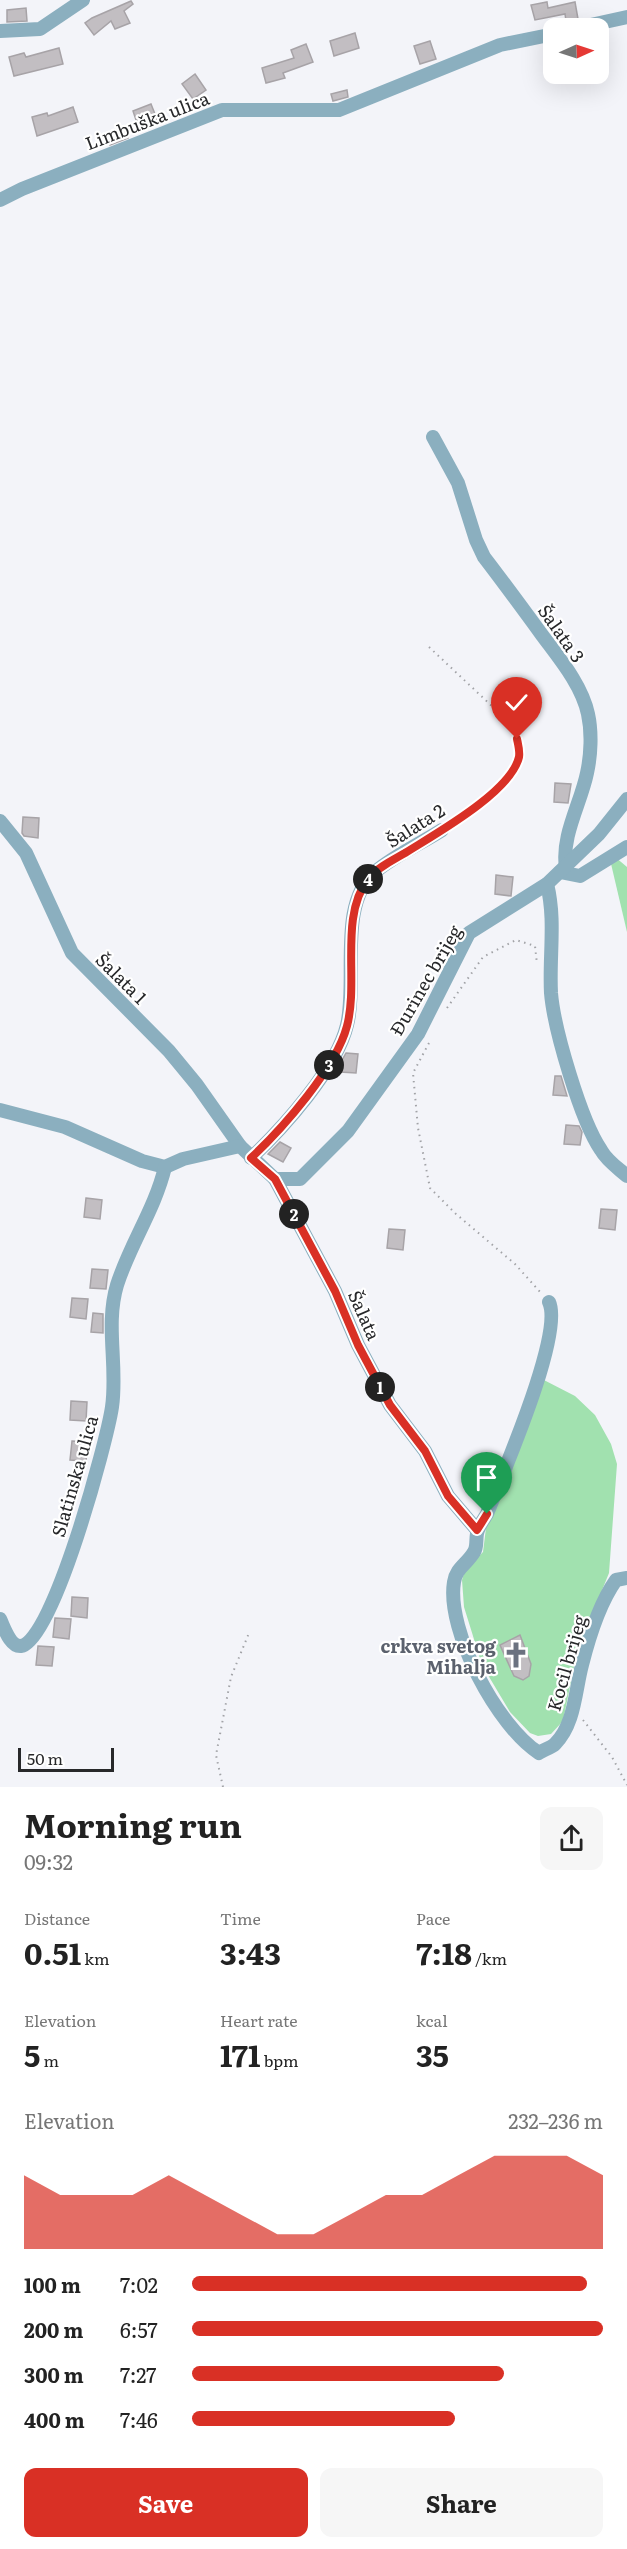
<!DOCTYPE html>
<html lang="en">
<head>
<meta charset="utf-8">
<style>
  body { margin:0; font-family:Literata,serif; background:#f6f6f6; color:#222; height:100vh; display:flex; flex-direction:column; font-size:22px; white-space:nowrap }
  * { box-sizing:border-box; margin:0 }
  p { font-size:20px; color:#767676 }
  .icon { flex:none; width:33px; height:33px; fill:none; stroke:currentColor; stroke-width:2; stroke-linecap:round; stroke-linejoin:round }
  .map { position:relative; height:1787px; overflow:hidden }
  .details { display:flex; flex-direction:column; background:#fff; flex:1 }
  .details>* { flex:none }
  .needle { width:39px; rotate:87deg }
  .buttons { position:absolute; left:543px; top:18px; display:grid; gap:12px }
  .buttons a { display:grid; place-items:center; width:66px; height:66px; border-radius:12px; background:#fff; box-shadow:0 6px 24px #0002; font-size:30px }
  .scale { position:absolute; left:18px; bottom:15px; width:96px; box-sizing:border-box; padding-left:6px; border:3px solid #27282a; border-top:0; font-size:16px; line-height:21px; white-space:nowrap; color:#27282a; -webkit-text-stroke:4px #fff; paint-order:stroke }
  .pin { position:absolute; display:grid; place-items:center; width:51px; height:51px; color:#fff; margin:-62px -26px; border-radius:50% 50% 50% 0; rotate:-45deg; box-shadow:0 0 6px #0007 }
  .pin .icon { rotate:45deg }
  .km { position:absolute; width:30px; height:30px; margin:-15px; border-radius:50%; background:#222; color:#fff; font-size:16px; line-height:30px; text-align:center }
  .round { display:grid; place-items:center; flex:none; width:63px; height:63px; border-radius:12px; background:#f6f6f6 }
  .headline { display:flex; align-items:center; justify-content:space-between; height:102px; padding:0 24px }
  h1 { font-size:33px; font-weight:700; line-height:45px }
  .figures { display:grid; grid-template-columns:repeat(3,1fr); gap:9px; height:102px; padding:6px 24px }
  .figures div { display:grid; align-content:center }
  .figures b { font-size:30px; font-weight:700 }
  .figures small { font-size:16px; font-weight:400 }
  .figures p { font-size:16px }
  .chart { height:168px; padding:12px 24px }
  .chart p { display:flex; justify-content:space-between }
  .chart svg { width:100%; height:108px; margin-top:6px; fill:#d93025; opacity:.7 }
  .action { display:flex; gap:12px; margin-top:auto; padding:12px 24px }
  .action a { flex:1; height:69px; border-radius:12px; background:#d93025; color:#fff; font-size:24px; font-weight:700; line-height:69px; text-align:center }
  .action a+a { background:#f6f6f6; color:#222 }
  ul { padding:0 24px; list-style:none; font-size:20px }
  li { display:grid; grid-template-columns:96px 72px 1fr; align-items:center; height:45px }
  li i { height:15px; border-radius:8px; background:#d93025 }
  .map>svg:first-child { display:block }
  .green { fill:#a1e1af }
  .building { fill:#c2bec2; stroke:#a7a3a7; stroke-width:1.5 }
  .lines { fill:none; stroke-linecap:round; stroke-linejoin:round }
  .path { stroke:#a2a3a7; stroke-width:2; stroke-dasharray:1.5 4.5; stroke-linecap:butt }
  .minor { stroke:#8bafbf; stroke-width:14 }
  .route-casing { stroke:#fff; stroke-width:12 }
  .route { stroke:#d93025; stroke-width:8 }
  .labels { text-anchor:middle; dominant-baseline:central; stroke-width:4.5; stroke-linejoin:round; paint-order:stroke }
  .street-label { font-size:18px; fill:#27282a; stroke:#fff }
  .worship-label { font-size:18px; font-weight:bold; fill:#5b616d; stroke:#fff; text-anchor:end }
</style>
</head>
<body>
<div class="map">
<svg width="627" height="1787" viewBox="0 0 627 1787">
  <rect width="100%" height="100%" fill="#f3f4f9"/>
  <g class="green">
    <polygon points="608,851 627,867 627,932"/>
    <polygon points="540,1378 575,1396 595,1415 611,1444 617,1464 609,1573 577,1652 563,1721 551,1734 538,1736 530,1733 510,1712 482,1665 464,1607 462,1580 465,1570 483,1552 486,1528"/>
  </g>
  <g class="building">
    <polygon points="131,1 133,4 124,11 130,23 115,29 111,21 94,35 85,23 92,18"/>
    <polygon points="547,2 548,8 575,2 578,19 566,21 565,14 535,20 531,5"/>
    <polygon points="26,8 27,21 7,22 7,10"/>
    <polygon points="355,33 359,48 334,56 330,41"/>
    <polygon points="430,41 436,59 420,64 414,46"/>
    <polygon points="306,44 313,62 283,73 285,78 266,83 262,68 294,58 291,50"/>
    <polygon points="59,48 63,64 14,76 9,57 24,53 26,57"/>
    <polygon points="195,74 206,90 193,99 182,84"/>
    <polygon points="347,90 348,97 333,101 331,94"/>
    <polygon points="151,104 157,119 138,126 133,111"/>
    <polygon points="73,107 78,122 37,136 32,117 47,113 48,116"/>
    <polygon points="124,127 128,138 110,145 106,134"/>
    <polygon points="555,783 571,784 568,803 554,802"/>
    <polygon points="23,817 39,818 38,838 24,836 22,833"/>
    <polygon points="496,875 513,877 511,896 495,894"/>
    <polygon points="346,1053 358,1054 356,1073 340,1072 341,1062"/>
    <polygon points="555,1076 561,1076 567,1096 553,1095"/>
    <polygon points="566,1125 579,1126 582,1132 580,1145 564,1144"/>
    <polygon points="280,1142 291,1148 283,1162 268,1154"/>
    <polygon points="86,1198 102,1200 100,1219 84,1217"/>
    <polygon points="601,1209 617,1210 615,1230 599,1228"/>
    <polygon points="389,1229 405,1230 403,1250 387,1248"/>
    <polygon points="92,1269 108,1270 106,1289 90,1288"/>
    <polygon points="72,1298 88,1299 86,1319 70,1317"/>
    <polygon points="93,1313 103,1314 103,1333 91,1332"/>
    <polygon points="71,1401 87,1402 86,1421 70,1420"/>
    <polygon points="72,1441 88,1442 86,1461 70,1460"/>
    <polygon points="72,1597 88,1598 87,1618 71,1616"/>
    <polygon points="55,1618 71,1619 69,1639 53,1637"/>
    <polygon points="520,1635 531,1664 529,1676 523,1680 514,1676 500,1645"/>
    <polygon points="38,1646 54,1647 52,1666 36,1665"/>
  </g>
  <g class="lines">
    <g class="path">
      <polyline points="429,647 511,724 519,748 519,757 507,780 451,824"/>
      <polyline points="447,1008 483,957 516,940 535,946 537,964"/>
      <polyline points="429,1043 413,1073 418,1128 430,1188 456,1214 515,1264 541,1293"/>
      <polyline points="583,1720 612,1757 627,1785"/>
      <polyline points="223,1787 216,1755 231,1677 249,1633"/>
    </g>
    <g class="minor">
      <polyline points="577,28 627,17"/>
      <polyline points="0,31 40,29 83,0"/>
      <polyline points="0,200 22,189 222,110 339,110 500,45 554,34"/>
      <path d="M433,437L458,483L476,540L484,557C504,583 523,609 542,635C559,658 582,685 588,714C592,732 591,755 587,773C581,803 561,836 566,867"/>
      <polyline points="0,821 26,853 72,953 169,1051 197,1085 240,1146"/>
      <polyline points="560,872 580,876 627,847"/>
      <path d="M547,884C556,920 549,956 551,993C554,1029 581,1121 601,1150C607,1161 618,1168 627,1176"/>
      <polyline points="0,1110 65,1127 142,1161 165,1167 183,1159 240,1146 275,1179 335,1291 358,1345 390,1405 425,1451 448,1496 477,1530"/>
      <path d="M251,1158C283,1128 337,1068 347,1025C358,981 337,904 375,872C395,855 420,844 442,830"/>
      <polyline points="275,1179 300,1179 348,1131 418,1034 469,933 547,884 599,834 627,799"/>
      <path d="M549,1302C564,1334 502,1475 487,1514C484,1519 480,1524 478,1530C475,1537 478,1546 474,1552C467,1564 456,1568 454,1582C446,1631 498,1727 539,1753C543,1750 551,1748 555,1744C575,1724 575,1691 582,1665C589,1637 599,1604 616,1580L627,1578"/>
      <path d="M0,1619C4,1627 10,1647 21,1646C53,1642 107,1441 112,1407C118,1366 105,1325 117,1285C130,1244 155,1209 165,1167"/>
    </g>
  </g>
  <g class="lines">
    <g class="route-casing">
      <path id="route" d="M487,1514L477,1530L448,1496L425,1451L390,1405L358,1345L335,1291L275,1179L251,1158C283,1128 336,1068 347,1026C359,981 339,917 368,879C378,867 393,860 405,853C435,834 511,792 519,757C520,751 518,744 517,739"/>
    </g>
    <use href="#route" class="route"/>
  </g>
  <defs>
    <g id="church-bare" transform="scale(2.07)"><path d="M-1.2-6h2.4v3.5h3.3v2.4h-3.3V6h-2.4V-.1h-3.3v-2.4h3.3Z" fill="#6b7280" stroke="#fff" stroke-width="2.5" paint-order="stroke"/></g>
  </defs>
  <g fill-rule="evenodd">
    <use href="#church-bare" x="516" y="1655"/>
  </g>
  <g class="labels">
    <g class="street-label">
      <text transform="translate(147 120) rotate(-21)">Limbuška ulica</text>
      <text transform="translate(562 633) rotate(55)">Šalata 3</text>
      <text transform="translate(415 825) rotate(-32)">Šalata 2</text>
      <text transform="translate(122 978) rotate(45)">Šalata 1</text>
      <text transform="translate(425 980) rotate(-60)">Đurinec brijeg</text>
      <text transform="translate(365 1315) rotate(66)">Šalata</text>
      <text transform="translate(74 1476) rotate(-74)">Slatinska ulica</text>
      <text transform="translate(566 1663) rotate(-74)">Kocil brijeg</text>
    </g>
    <g class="worship-label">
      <text x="496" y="1645">crkva svetog<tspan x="496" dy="21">Mihalja</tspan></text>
    </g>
  </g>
</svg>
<div class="buttons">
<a><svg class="needle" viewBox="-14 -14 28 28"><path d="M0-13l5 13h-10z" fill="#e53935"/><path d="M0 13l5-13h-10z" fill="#767676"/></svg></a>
</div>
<div class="scale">50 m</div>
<div class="pin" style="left:487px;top:1514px;background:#1e9e55"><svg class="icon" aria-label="arrive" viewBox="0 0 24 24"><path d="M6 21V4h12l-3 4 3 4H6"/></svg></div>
<div class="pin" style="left:517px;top:739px;background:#d93025"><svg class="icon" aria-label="check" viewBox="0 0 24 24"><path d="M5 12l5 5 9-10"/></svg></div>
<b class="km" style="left:380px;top:1387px">1</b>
<b class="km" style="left:294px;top:1214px">2</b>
<b class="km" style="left:329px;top:1065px">3</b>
<b class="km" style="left:368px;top:879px">4</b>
</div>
<section class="details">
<div class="headline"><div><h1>Morning run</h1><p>09:32</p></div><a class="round"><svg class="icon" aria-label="share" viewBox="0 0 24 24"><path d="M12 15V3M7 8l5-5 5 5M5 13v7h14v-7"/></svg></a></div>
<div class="figures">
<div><p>Distance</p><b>0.51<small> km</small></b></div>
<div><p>Time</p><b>3:43</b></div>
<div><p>Pace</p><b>7:18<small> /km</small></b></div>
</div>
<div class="figures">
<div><p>Elevation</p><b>5<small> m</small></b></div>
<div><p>Heart rate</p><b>171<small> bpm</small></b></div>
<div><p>kcal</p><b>35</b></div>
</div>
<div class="chart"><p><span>Elevation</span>232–236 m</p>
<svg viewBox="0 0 160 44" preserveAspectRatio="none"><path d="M0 44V14L10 22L20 22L30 22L40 14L50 22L60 30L70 38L80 38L90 30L100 22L110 22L120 14L130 6L140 6L150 6L160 14V44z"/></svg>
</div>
<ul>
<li><b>100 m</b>7:02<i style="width:96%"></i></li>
<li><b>200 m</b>6:57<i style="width:100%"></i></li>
<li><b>300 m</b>7:27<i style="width:76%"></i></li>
<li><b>400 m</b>7:46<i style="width:64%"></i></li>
</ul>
<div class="action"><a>Save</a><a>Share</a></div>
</section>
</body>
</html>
